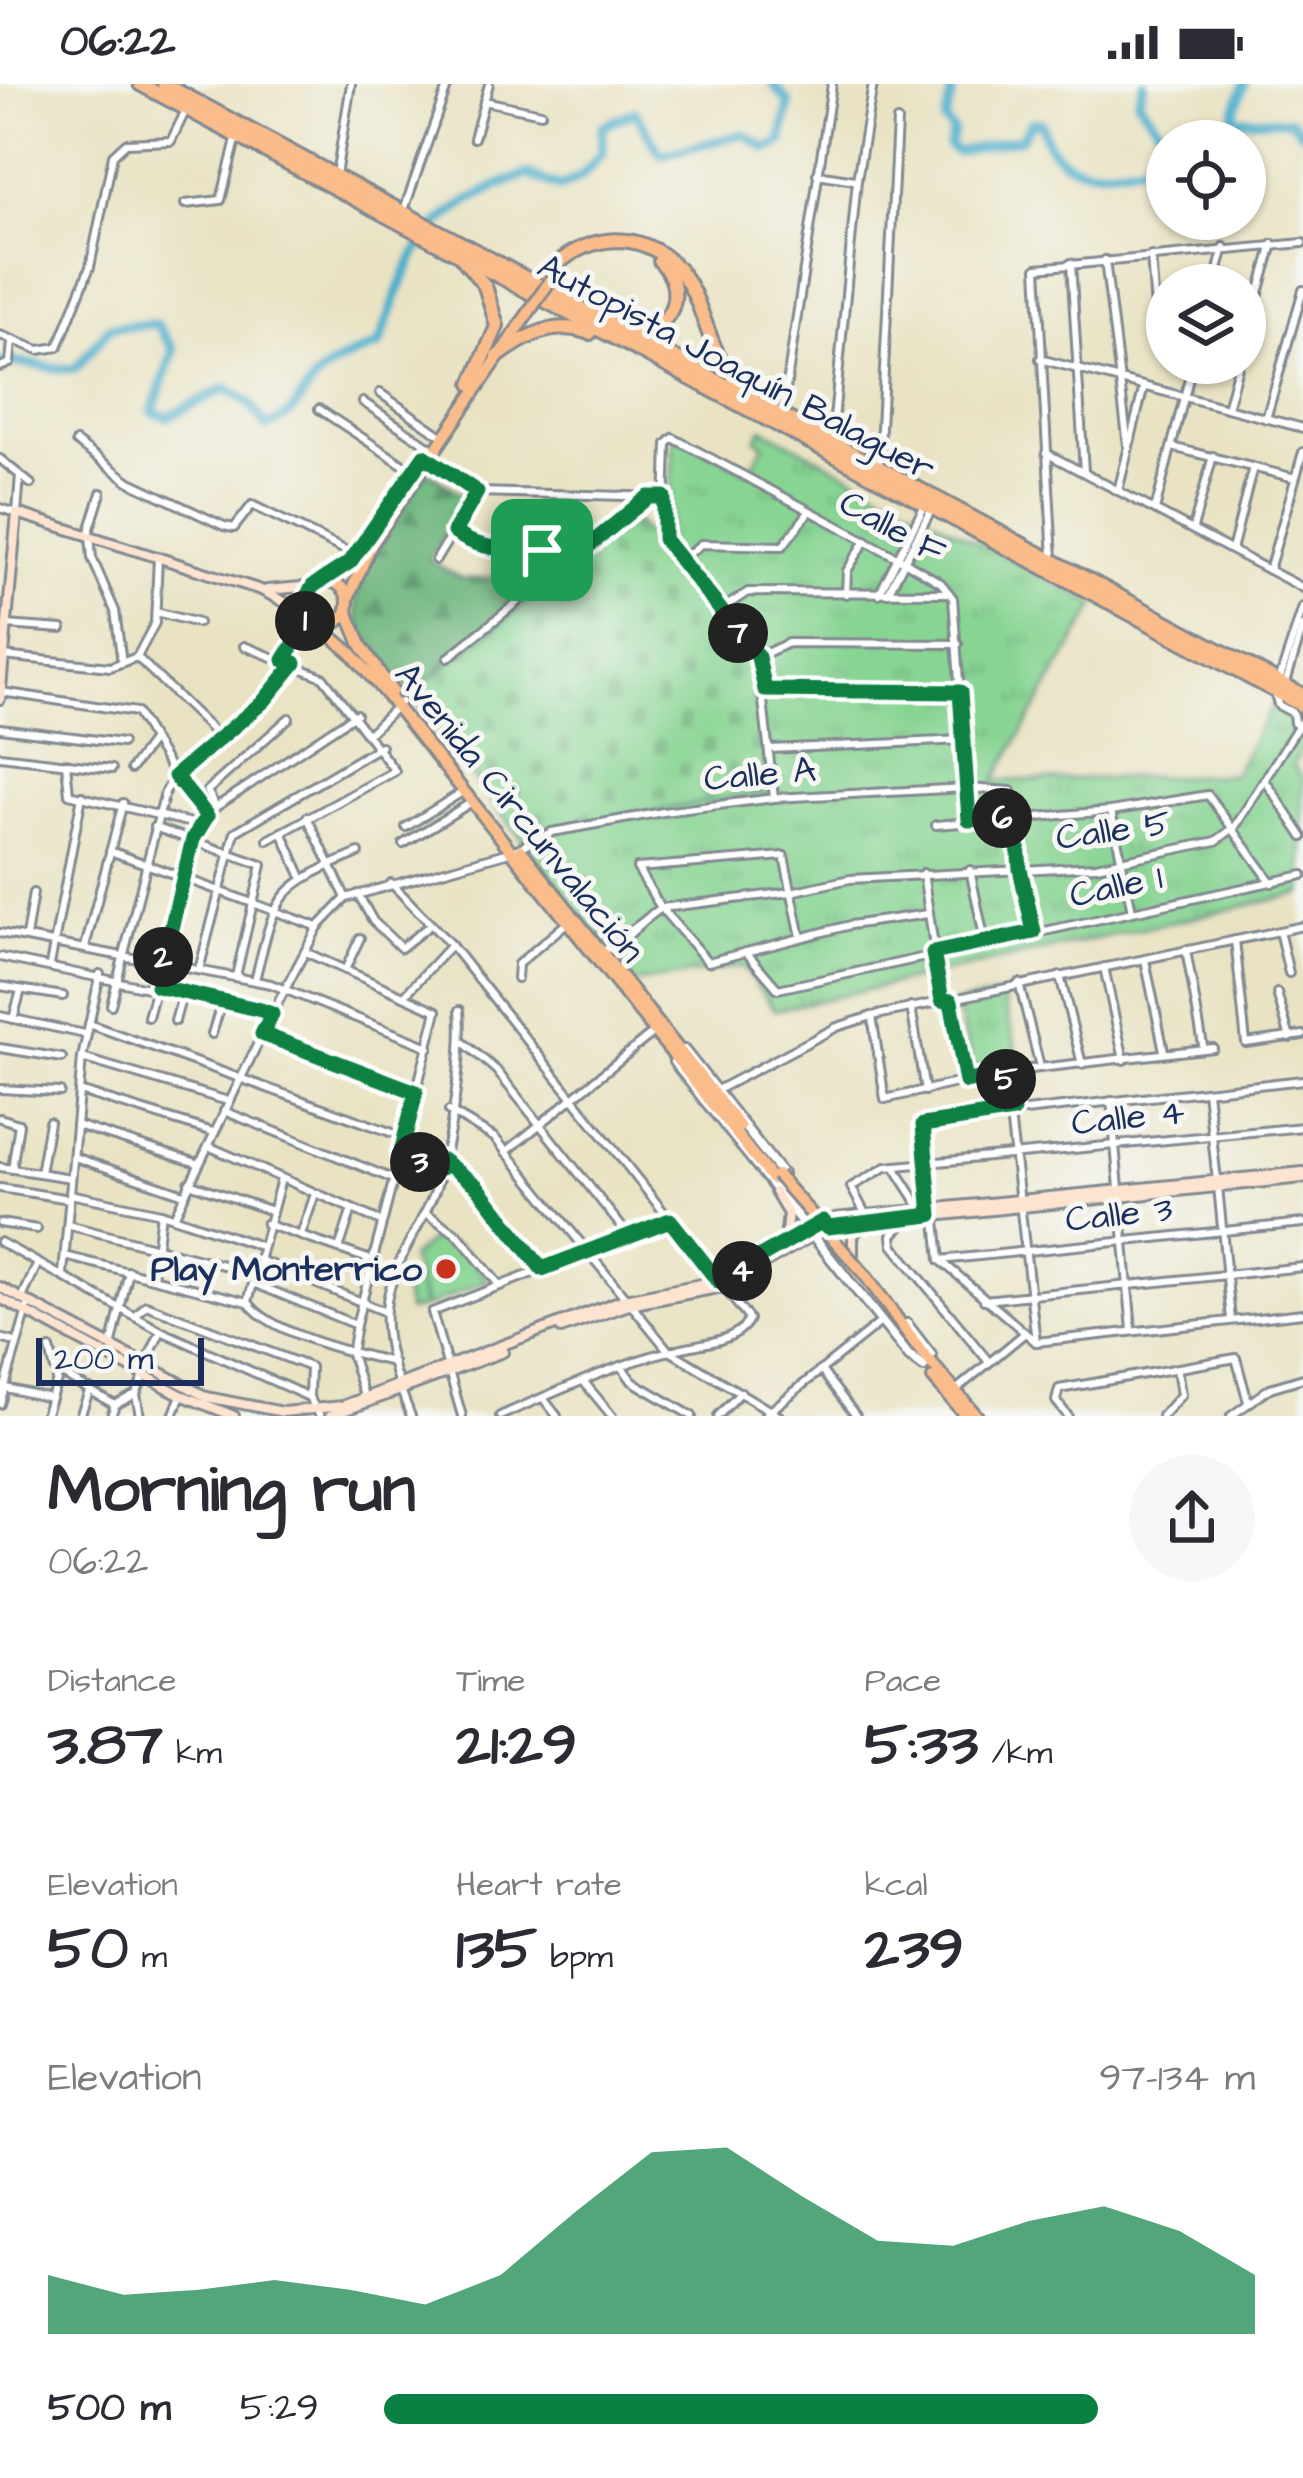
<!DOCTYPE html>
<html lang="en">
<head>
<meta charset="utf-8">
<style>
  body { margin:0; font-family:"Architects Daughter",sans-serif; background:#f7f7f7; color:#2b2b33; height:100vh; display:flex; flex-direction:column; font-size:45px; white-space:nowrap }
  * { box-sizing:border-box; margin:0 }
  p { font-size:39px; color:#7c7c81 }
  .icon { flex:none; width:66px; height:66px; fill:none; stroke:currentColor; stroke-width:2; stroke-linecap:round; stroke-linejoin:round }
  .map { position:relative; height:1332px; overflow:hidden }
  .panel { display:flex; flex-direction:column; background:#fff; flex:1 }
  .panel>* { flex:none }
  .buttons { position:absolute; left:1146px; top:36px; display:grid; gap:24px }
  .buttons a { display:grid; place-items:center; width:120px; height:120px; border-radius:50%; background:#fff; box-shadow:0 3px 9px #0004; font-size:60px }
  .scale { position:absolute; left:36px; bottom:30px; width:168px; box-sizing:border-box; padding-left:12px; border:6px solid #1b2f5e; border-top:0; font-size:33px; line-height:42px; white-space:nowrap; color:#1b2f5e; -webkit-text-stroke:9px #f6f6f2; paint-order:stroke }
  .pin { position:absolute; display:grid; place-items:center; width:102px; height:102px; color:#fff; margin:-51px; border-radius:24px; box-shadow:0 6px 18px #0006 }
  .km { position:absolute; width:60px; height:60px; margin:-30px; border-radius:50%; background:#222; color:#fff; font-size:33px; line-height:60px; text-align:center }
  .round { display:grid; place-items:center; flex:none; width:126px; height:126px; border-radius:63px; background:#f7f7f7 }
  .overview { display:flex; align-items:center; justify-content:space-between; height:204px; padding:0 48px }
  h1 { font-size:66px; font-weight:700; line-height:90px }
  .metrics { display:grid; grid-template-columns:repeat(3,1fr); gap:18px; height:204px; padding:12px 48px }
  .metrics div { display:grid; align-content:center }
  .metrics b { font-size:60px; font-weight:700 }
  .metrics small { font-size:33px; font-weight:400 }
  .metrics p { font-size:33px }
  .chart { height:336px; padding:24px 48px }
  .chart p { display:flex; justify-content:space-between }
  .chart svg { width:100%; height:216px; margin-top:12px; fill:#0b8043; opacity:.7 }
  ul { padding:0 48px; list-style:none; font-size:39px }
  li { display:grid; grid-template-columns:192px 144px 1fr; align-items:center; height:90px }
  li i { height:30px; border-radius:15px; background:#0b8043 }
  .status { display:flex; justify-content:space-between; align-items:center; height:84px; padding:0 60px; background:#fff; direction:ltr }
  .status svg { height:33px; fill:currentColor }
  .map>svg:first-child { display:block }
  .grass { fill:url(#grass-tufts); stroke:#518278; stroke-width:3 }
  .forest { fill:url(#forest-firs); stroke:#44726e; stroke-width:3 }
  .cemetery { fill:url(#cemetery-stones); stroke:#518278; stroke-width:3 }
  .pitch { fill:#87d493; stroke:#518278; stroke-width:3 }
  .lines { fill:none; stroke-linecap:round; stroke-linejoin:round }
  .river { stroke:#4baeca; stroke-width:10 }
  .minor-casing { stroke:#828990; stroke-width:12 }
  .tertiary-casing { stroke:#828990; stroke-width:14 }
  .secondary-casing { stroke:#828990; stroke-width:14 }
  .primary-casing { stroke:#828990; stroke-width:16 }
  .motorway-casing { stroke:#828990; stroke-width:18 }
  .minor { stroke:#fff; stroke-width:6 }
  .tertiary { stroke:#fff; stroke-width:8 }
  .secondary { stroke:#fde4d0; stroke-width:8 }
  .primary { stroke:#f9bc8a; stroke-width:10 }
  .motorway { stroke:#f9bc8a; stroke-width:12 }
  .primary-bridge-casing { stroke:#828990; stroke-width:16; stroke-linecap:butt }
  .primary-bridge { stroke:#f9bc8a; stroke-width:10 }
  .route-casing { stroke:#fff; stroke-width:24 }
  .route { stroke:#0b8043; stroke-width:15 }
  .poi-dot { fill:#c8321e; stroke:#f6f6f2; stroke-width:4.5 }
  .labels { text-anchor:middle; dominant-baseline:central; stroke-width:10; stroke-linejoin:round; paint-order:stroke }
  .street-label { font-size:36px; fill:#1b2f5e; stroke:#f6f6f2 }
  .poi-label { font-size:36px; font-weight:bold; fill:#1b2f5e; stroke:#f6f6f2; text-anchor:end }
</style>
</head>
<body>
<div class="status"><b>06:22</b><svg viewBox="0 0 49 12"><path d="M0 12V9h3v3zM5 12V6h3v6zM10 12V3h3v9zM15 12V0h3v12zM26 1h20v11H26zM47 4h2v5h-2z"/></svg></div>
<div class="map">
<svg width="1303" height="1332" viewBox="0 0 1303 1332">
  <defs>
    <pattern id="grass-tufts" width="24" height="20" patternUnits="userSpaceOnUse" patternTransform="scale(3)"><rect width="24" height="20" fill="#87d493"/><path d="M3 7l-1-3M5 7V3M7 7l1-3M15 17l-1-3M17 17v-4M19 17l1-3" fill="none" stroke="#74b681"/></pattern>
    <pattern id="forest-firs" width="22" height="20" patternUnits="userSpaceOnUse" patternTransform="scale(3)"><rect width="22" height="20" fill="#6db67d"/><path d="M5 1l3.5 6h-7zM16 11l3.5 6h-7z" fill="#59946a"/></pattern>
    <pattern id="cemetery-stones" width="16" height="16" patternUnits="userSpaceOnUse" patternTransform="scale(3)"><rect width="16" height="16" fill="#87d493"/><path d="M2 7V4a2 2 0 0 1 4 0v3zM10 15v-3a2 2 0 0 1 4 0v3z" fill="#74b681"/></pattern>
  </defs>
  <rect width="100%" height="100%" fill="#f6f6f2"/>
  <filter id="ink" filterUnits="userSpaceOnUse"><feTurbulence type="fractalNoise" baseFrequency=".00833" numOctaves="2"/><feDisplacementMap in="SourceGraphic" scale="24" xChannelSelector="R" yChannelSelector="G"/><feConvolveMatrix kernelMatrix="1 2 1 2 8 2 1 2 1" color-interpolation-filters="sRGB"/></filter>
  <filter id="wash" filterUnits="userSpaceOnUse"><feTurbulence type="fractalNoise" baseFrequency=".004" numOctaves="4" result="noise"/><feDisplacementMap in="SourceGraphic" scale="48" xChannelSelector="R" yChannelSelector="G"/><feGaussianBlur stdDeviation="2.7" result="paint"/><feColorMatrix in="noise" values="0 0 0 0 0 0 0 0 0 0 0 0 0 0 0 0 0 1.4 0 .05"/><feComposite in="paint" operator="in"/></filter>
  <g filter="url(#wash)">
    <rect width="100%" height="100%" fill="#e9e3c3"/>
    <g class="grass">
      <polygon points="762,344 1096,521 994,697 1233,691 1276,615 1303,632 1303,663 1293,681 1303,694 1303,809 775,926 742,882 634,899 522,756 548,745 767,708 755,577 667,476 674,349 749,388 764,361 756,355"/>
      <polygon points="1002,911 1021,981 973,987 956,919"/>
    </g>
    <path class="forest" d="M427,387L468,415L429,476L462,495L564,491L409,611C391,588 362,561 357,531C348,483 402,425 427,387Z"/>
    <polygon class="cemetery" points="634,436 755,577 767,708 548,745 522,756 409,611"/>
    <polygon class="pitch" points="434,1153 460,1163 488,1196 427,1223 418,1201 423,1224 408,1227 402,1201 418,1197 410,1174"/>
    <g class="lines">
      <g class="river">
        <path d="M954,0L945,38L953,47L949,62L957,68L1021,54L1032,38H1041C1054,105 1115,83 1166,77L1167,71"/>
        <polyline points="1144,0 1138,16 1169,57"/>
        <polyline points="1244,0 1232,35 1291,36 1303,49"/>
        <path d="M0,279C27,276 48,286 75,285L110,243L156,240L174,266L152,328L168,333L226,304L249,319L267,343C304,326 293,319 316,295C334,277 356,270 379,261C415,159 423,130 527,90L560,103L582,92L602,69V43L635,27L661,71L743,50L767,65L781,59L789,19L773,0"/>
      </g>
    </g>
  </g>
  <g filter="url(#ink)">
    <g class="lines">
      <g class="minor-casing">
        <g id="minor">
          <polyline points="484,17 541,29"/>
          <polyline points="474,54 489,0"/>
          <polyline points="817,90 855,96"/>
          <polyline points="336,91 351,0"/>
          <polyline points="185,120 221,116 237,52"/>
          <polyline points="404,126 448,0"/>
          <polyline points="1151,172 1157,251 1167,265"/>
          <polyline points="1105,176 1128,362"/>
          <polyline points="1071,179 1084,388"/>
          <polyline points="1214,201 1224,163"/>
          <polyline points="0,251 39,266 58,263 90,183 113,71 126,59 171,57 186,26"/>
          <polyline points="1245,258 1273,160"/>
          <polyline points="1040,275 1303,344"/>
          <polyline points="0,283 10,279 12,258"/>
          <polyline points="380,309 439,350"/>
          <polyline points="363,318 430,363"/>
          <polyline points="1227,324 1239,279"/>
          <polyline points="319,325 411,386"/>
          <polyline points="782,331 832,0"/>
          <polyline points="1266,335 1303,206"/>
          <polyline points="832,356 857,96 873,0"/>
          <polyline points="76,358 130,398 224,442 234,444 252,421 355,471"/>
          <polyline points="1172,363 1295,394"/>
          <polyline points="1046,369 1303,504"/>
          <polyline points="424,372 477,408 664,413"/>
          <polyline points="0,375 31,400"/>
          <polyline points="879,382 897,37"/>
          <polyline points="1118,407 1144,302"/>
          <polyline points="0,424 17,429 20,391"/>
          <polyline points="1155,426 1193,279"/>
          <polyline points="1193,444 1213,372"/>
          <path d="M454,448C494,477 524,456 567,479"/>
          <polyline points="88,451 101,409"/>
          <polyline points="90,452 92,474 115,527 122,579"/>
          <polyline points="1232,466 1253,383"/>
          <polyline points="436,476 477,408"/>
          <polyline points="681,476 701,460 783,462 808,429"/>
          <polyline points="1053,476 1037,184 1303,159"/>
          <polyline points="1269,486 1303,368"/>
          <polyline points="888,509 932,424"/>
          <polyline points="846,510 847,487 866,456"/>
          <polyline points="879,510 924,423"/>
          <polyline points="720,526 748,508 949,509"/>
          <polyline points="156,528 198,539"/>
          <polyline points="6,541 62,545"/>
          <polyline points="244,562 323,593 395,687 268,756"/>
          <polyline points="3,572 110,583 137,573 155,539 158,473"/>
          <polyline points="137,573 220,654"/>
          <polyline points="758,573 788,559 958,560"/>
          <polyline points="448,574 648,413"/>
          <polyline points="284,576 310,534"/>
          <polyline points="1279,597 1303,523"/>
          <polyline points="1285,602 1303,542"/>
          <polyline points="766,606 960,608"/>
          <polyline points="1,608 136,628 175,692 207,732"/>
          <polyline points="1275,609 1278,621 1293,629 1294,639"/>
          <polyline points="0,644 122,659"/>
          <polyline points="370,648 401,618"/>
          <polyline points="770,665 963,656"/>
          <polyline points="0,672 112,685"/>
          <polyline points="66,679 69,710 200,741"/>
          <polyline points="131,685 152,657"/>
          <polyline points="1265,696 1303,753"/>
          <polyline points="774,714 758,573 664,455 667,360 673,354 904,477 941,499 953,514 969,736"/>
          <polyline points="216,723 207,707 289,634"/>
          <polyline points="1111,727 1132,827"/>
          <polyline points="307,733 346,814"/>
          <polyline points="1017,733 1020,785 1034,848"/>
          <polyline points="936,741 1111,727 1208,711 1272,799"/>
          <polyline points="154,743 262,781 236,892"/>
          <polyline points="406,743 464,707"/>
          <polyline points="282,748 301,791"/>
          <polyline points="403,760 472,718"/>
          <polyline points="110,767 318,843"/>
          <polyline points="970,786 985,858"/>
          <polyline points="923,789 942,916"/>
          <path d="M391,799L451,861L749,1235C742,1251 720,1257 702,1260C632,1272 565,1304 500,1332"/>
          <polyline points="358,810 373,837 401,864 430,841"/>
          <polyline points="1279,847 1289,889"/>
          <polyline points="0,849 271,900 429,963"/>
          <polyline points="26,853 33,809"/>
          <polyline points="801,853 784,772 637,784 661,824 708,878 850,841 928,830"/>
          <polyline points="1235,856 1246,959 1303,951"/>
          <polyline points="85,863 123,719"/>
          <polyline points="612,866 653,829"/>
          <polyline points="1186,866 1203,961"/>
          <polyline points="604,867 661,824 791,808 850,795 1096,782 1216,757 1235,743 1303,634"/>
          <polyline points="305,868 437,927 356,1241 351,1270 365,1315"/>
          <polyline points="746,868 778,905 1303,791"/>
          <polyline points="0,873 272,930"/>
          <polyline points="1145,876 1164,967"/>
          <polyline points="50,881 82,712"/>
          <polyline points="1104,883 1124,976"/>
          <polyline points="199,886 235,748 381,662"/>
          <polyline points="345,886 360,854"/>
          <polyline points="1060,892 1082,980"/>
          <polyline points="517,894 518,880 568,838"/>
          <path d="M255,896C277,809 274,804 359,769"/>
          <polyline points="1019,899 1040,983"/>
          <polyline points="0,902 63,912"/>
          <polyline points="1277,909 1290,954"/>
          <polyline points="405,911 451,861"/>
          <polyline points="951,917 966,998"/>
          <polyline points="111,921 165,708 175,692 264,617 295,579"/>
          <polyline points="911,923 925,1007"/>
          <polyline points="0,932 85,950"/>
          <polyline points="872,932 885,1015 1005,988 1213,964"/>
          <polyline points="148,933 200,741 216,723 356,630"/>
          <polyline points="13,935 21,906"/>
          <polyline points="175,937 183,908"/>
          <polyline points="89,940 404,1053"/>
          <polyline points="262,949 415,1008"/>
          <polyline points="212,950 222,917"/>
          <polyline points="464,959 496,986 629,1152"/>
          <polyline points="0,964 62,974"/>
          <polyline points="82,974 228,1017"/>
          <polyline points="1005,988 1036,1258"/>
          <polyline points="0,1005 60,1008"/>
          <polyline points="719,1005 837,943 872,932 1303,842"/>
          <polyline points="79,1007 213,1048"/>
          <polyline points="1207,1007 1217,1097"/>
          <polyline points="1111,1017 1132,1246"/>
          <polyline points="224,1027 393,1095"/>
          <polyline points="449,1027 495,1054 668,1266 779,1332"/>
          <polyline points="0,1034 19,1040 12,1085"/>
          <polyline points="76,1041 197,1079"/>
          <polyline points="208,1062 380,1137"/>
          <polyline points="506,1068 654,948"/>
          <polyline points="401,1072 441,1084"/>
          <polyline points="74,1073 184,1110"/>
          <polyline points="442,1076 477,1102 543,1185"/>
          <polyline points="0,1083 71,1094"/>
          <polyline points="895,1084 922,1126"/>
          <polyline points="40,1089 49,1038"/>
          <polyline points="189,1099 269,1126"/>
          <polyline points="1218,1102 1231,1236"/>
          <polyline points="0,1104 70,1115"/>
          <polyline points="70,1110 161,1129 260,1162"/>
          <polyline points="426,1129 458,1151 500,1202"/>
          <polyline points="866,1131 851,1103 886,1083 1303,1043"/>
          <polyline points="174,1133 272,930 318,843 346,814 513,767 552,748 663,728 774,714 966,704 1011,707"/>
          <polyline points="906,1137 892,1151 893,1161 989,1278"/>
          <polyline points="0,1139 37,1145"/>
          <polyline points="266,1140 371,1176"/>
          <polyline points="68,1141 254,1189"/>
          <polyline points="301,1151 315,1110"/>
          <polyline points="0,1158 161,1247 309,1313 320,1332"/>
          <polyline points="339,1165 352,1125"/>
          <path d="M65,1172L248,1218C270,1250 356,1270 393,1278"/>
          <polyline points="257,1175 385,1228"/>
          <polyline points="940,1176 1303,1139"/>
          <polyline points="63,1190 82,974 100,890"/>
          <polyline points="153,1191 161,1129"/>
          <polyline points="253,1199 356,1241"/>
          <polyline points="22,1214 38,1179"/>
          <polyline points="984,1216 1303,1183"/>
          <polyline points="248,1218 281,1095"/>
          <polyline points="136,1232 146,1221 310,1283 309,1313"/>
          <polyline points="0,1254 15,1258"/>
          <polyline points="1036,1258 940,1176 926,1038 1303,996"/>
          <polyline points="1036,1258 1303,1229"/>
          <polyline points="111,1263 129,1187"/>
          <polyline points="50,1265 55,1286 115,1321"/>
          <polyline points="145,1281 161,1247"/>
          <polyline points="622,1283 632,1297 692,1332"/>
          <polyline points="821,1286 856,1332"/>
          <polyline points="584,1298 612,1332"/>
          <polyline points="1,1303 50,1314"/>
          <polyline points="957,1305 1025,1249"/>
          <polyline points="543,1314 557,1332"/>
          <polyline points="0,1320 29,1219"/>
          <polyline points="45,1332 59,1290"/>
          <polyline points="80,1332 90,1305"/>
          <polyline points="111,1332 115,1321 136,1310"/>
          <polyline points="140,1332 136,1310 148,1283"/>
          <polyline points="173,1332 181,1311"/>
          <path d="M411,1332C398,1300 383,1260 386,1225C390,1181 419,1147 435,1107C450,1066 464,968 460,926"/>
          <polyline points="462,1332 432,1228 670,1136"/>
          <polyline points="718,1332 741,1308"/>
          <polyline points="764,1332 882,1237"/>
          <polyline points="1068,1332 1056,1317 1059,1305 1236,1274 1248,1318"/>
          <polyline points="1162,1332 1181,1311 1177,1284"/>
          <polyline points="1231,1332 1270,1304 1303,1294"/>
        </g>
      </g>
      <g class="tertiary-casing">
        <g id="tertiary">
          <polyline points="684,966 782,1090"/>
          <polyline points="674,978 909,1272 924,1283"/>
          <polyline points="907,1240 931,1271"/>
        </g>
      </g>
      <g class="secondary-casing">
        <g id="secondary">
          <polyline points="267,506 313,502"/>
          <polyline points="0,615 17,429 261,506 306,529"/>
          <polyline points="775,1108 788,1130 785,1155"/>
          <polyline points="853,1170 853,1152 862,1140"/>
          <polyline points="0,1203 207,1313 283,1328 342,1322 624,1215 726,1195 835,1134 1303,1088"/>
          <polyline points="0,1214 181,1311 234,1332"/>
          <polyline points="561,1245 629,1221 723,1203 828,1143 1303,1094"/>
          <polyline points="330,1332 503,1268"/>
        </g>
      </g>
      <g class="primary-casing">
        <g id="primary">
          <circle cx="326" cy="519" r="22"/>
          <polyline points="325,497 350,478 412,388"/>
          <polyline points="348,515 371,461 531,225"/>
          <polyline points="347,527 361,561 392,607"/>
          <polyline points="315,538 351,569 396,622 772,1095"/>
          <polyline points="521,766 740,1043"/>
          <polyline points="865,1191 920,1266 977,1332"/>
          <polyline points="933,1294 966,1332"/>
        </g>
      </g>
      <g class="motorway-casing">
        <g id="motorway">
          <polyline points="140,0 1303,622"/>
          <polyline points="164,0 1303,611"/>
          <polyline points="462,174 485,202 497,242 472,300"/>
          <path d="M547,191C580,150 641,142 678,185C697,206 703,237 714,262C723,283 739,298 754,315"/>
          <path d="M630,249C672,249 689,207 660,177"/>
          <path d="M498,272C527,251 554,236 590,249"/>
        </g>
      </g>
      <use href="#minor" class="minor"/>
      <use href="#tertiary" class="tertiary"/>
      <use href="#secondary" class="secondary"/>
      <use href="#primary" class="primary"/>
      <use href="#motorway" class="motorway"/>
      <g class="primary-bridge-casing">
        <g id="primary-bridge">
          <polyline points="531,225 552,194"/>
          <polyline points="777,1091 865,1191"/>
        </g>
      </g>
      <use href="#primary-bridge" class="primary-bridge"/>
    </g>
  </g>
  <g class="lines" filter="url(#ink)">
    <g class="route-casing">
      <path id="route" d="M424,372L477,408L454,448C491,475 527,458 568,479L648,413H664V455L758,573L765,606L960,608L969,736L1016,733L1020,785L1034,848L933,869L942,916L951,917L966,998L1005,988L1013,1027L923,1041L931,1131L828,1143L823,1137L718,1197L670,1136L542,1185L477,1102L442,1076L441,1084L400,1072L416,1008L262,950L272,930L261,926L157,902L193,755L207,732L175,692L264,617L295,579L284,576L310,534L304,517L313,502L350,478Z"/>
    </g>
    <use href="#route" class="route"/>
  </g>
  <circle class="poi-dot" cx="446" cy="1185" r="12"/>
  <g class="labels">
    <g class="street-label">
      <text transform="translate(736 284) rotate(28)">Autopista Joaquín Balaguer</text>
      <text transform="translate(892 444) rotate(29)">Calle F</text>
      <text transform="translate(760 691) rotate(-5)">Calle A</text>
      <text transform="translate(519 729) rotate(51)">Avenida Circunvalación</text>
      <text transform="translate(1113 747) rotate(-8)">Calle 5</text>
      <text transform="translate(1116 803) rotate(-12)">Calle 1</text>
      <text transform="translate(1128 1034) rotate(-6)">Calle 4</text>
      <text transform="translate(1119 1131) rotate(-6)">Calle 3</text>
    </g>
    <g class="poi-label">
      <text x="422" y="1185">Play Monterrico</text>
    </g>
  </g>
</svg>
<div class="buttons">
<a><svg class="icon" aria-label="locate" viewBox="0 0 24 24"><circle cx="12" cy="12" r="6"/><path d="M12 2v4M12 18v4M2 12h4M18 12h4"/></svg></a>
<a><svg class="icon" aria-label="layers" viewBox="0 0 24 24"><path d="M12 4l9 5-9 5-9-5zM3 14l9 5 9-5"/></svg></a>
</div>
<div class="scale">200 m</div>
<div class="pin" style="left:542px;top:466px;background:#1e9e55"><svg class="icon" aria-label="arrive" viewBox="0 0 24 24"><path d="M6 21V4h12l-3 4 3 4H6"/></svg></div>
<b class="km" style="left:305px;top:537px">1</b>
<b class="km" style="left:163px;top:873px">2</b>
<b class="km" style="left:420px;top:1078px">3</b>
<b class="km" style="left:742px;top:1187px">4</b>
<b class="km" style="left:1006px;top:995px">5</b>
<b class="km" style="left:1002px;top:734px">6</b>
<b class="km" style="left:738px;top:549px">7</b>
</div>
<section class="panel">
<div class="overview"><div><h1>Morning run</h1><p>06:22</p></div><a class="round"><svg class="icon" aria-label="share" viewBox="0 0 24 24"><path d="M12 15V3M7 8l5-5 5 5M5 13v7h14v-7"/></svg></a></div>
<div class="metrics">
<div><p>Distance</p><b>3.87<small> km</small></b></div>
<div><p>Time</p><b>21:29</b></div>
<div><p>Pace</p><b>5:33<small> /km</small></b></div>
</div>
<div class="metrics">
<div><p>Elevation</p><b>50<small> m</small></b></div>
<div><p>Heart rate</p><b>135<small> bpm</small></b></div>
<div><p>kcal</p><b>239</b></div>
</div>
<div class="chart"><p><span>Elevation</span>97–134 m</p>
<svg viewBox="0 0 160 44" preserveAspectRatio="none"><path d="M0 44V32L10 36L20 35L30 33L40 35L50 38L60 32L70 19L80 7L90 6L100 16L110 25L120 26L130 21L140 18L150 23L160 32V44z"/></svg>
</div>
<ul>
<li><b>500 m</b>5:29<i style="width:82%"></i></li>
</ul>
</section>
</body>
</html>
